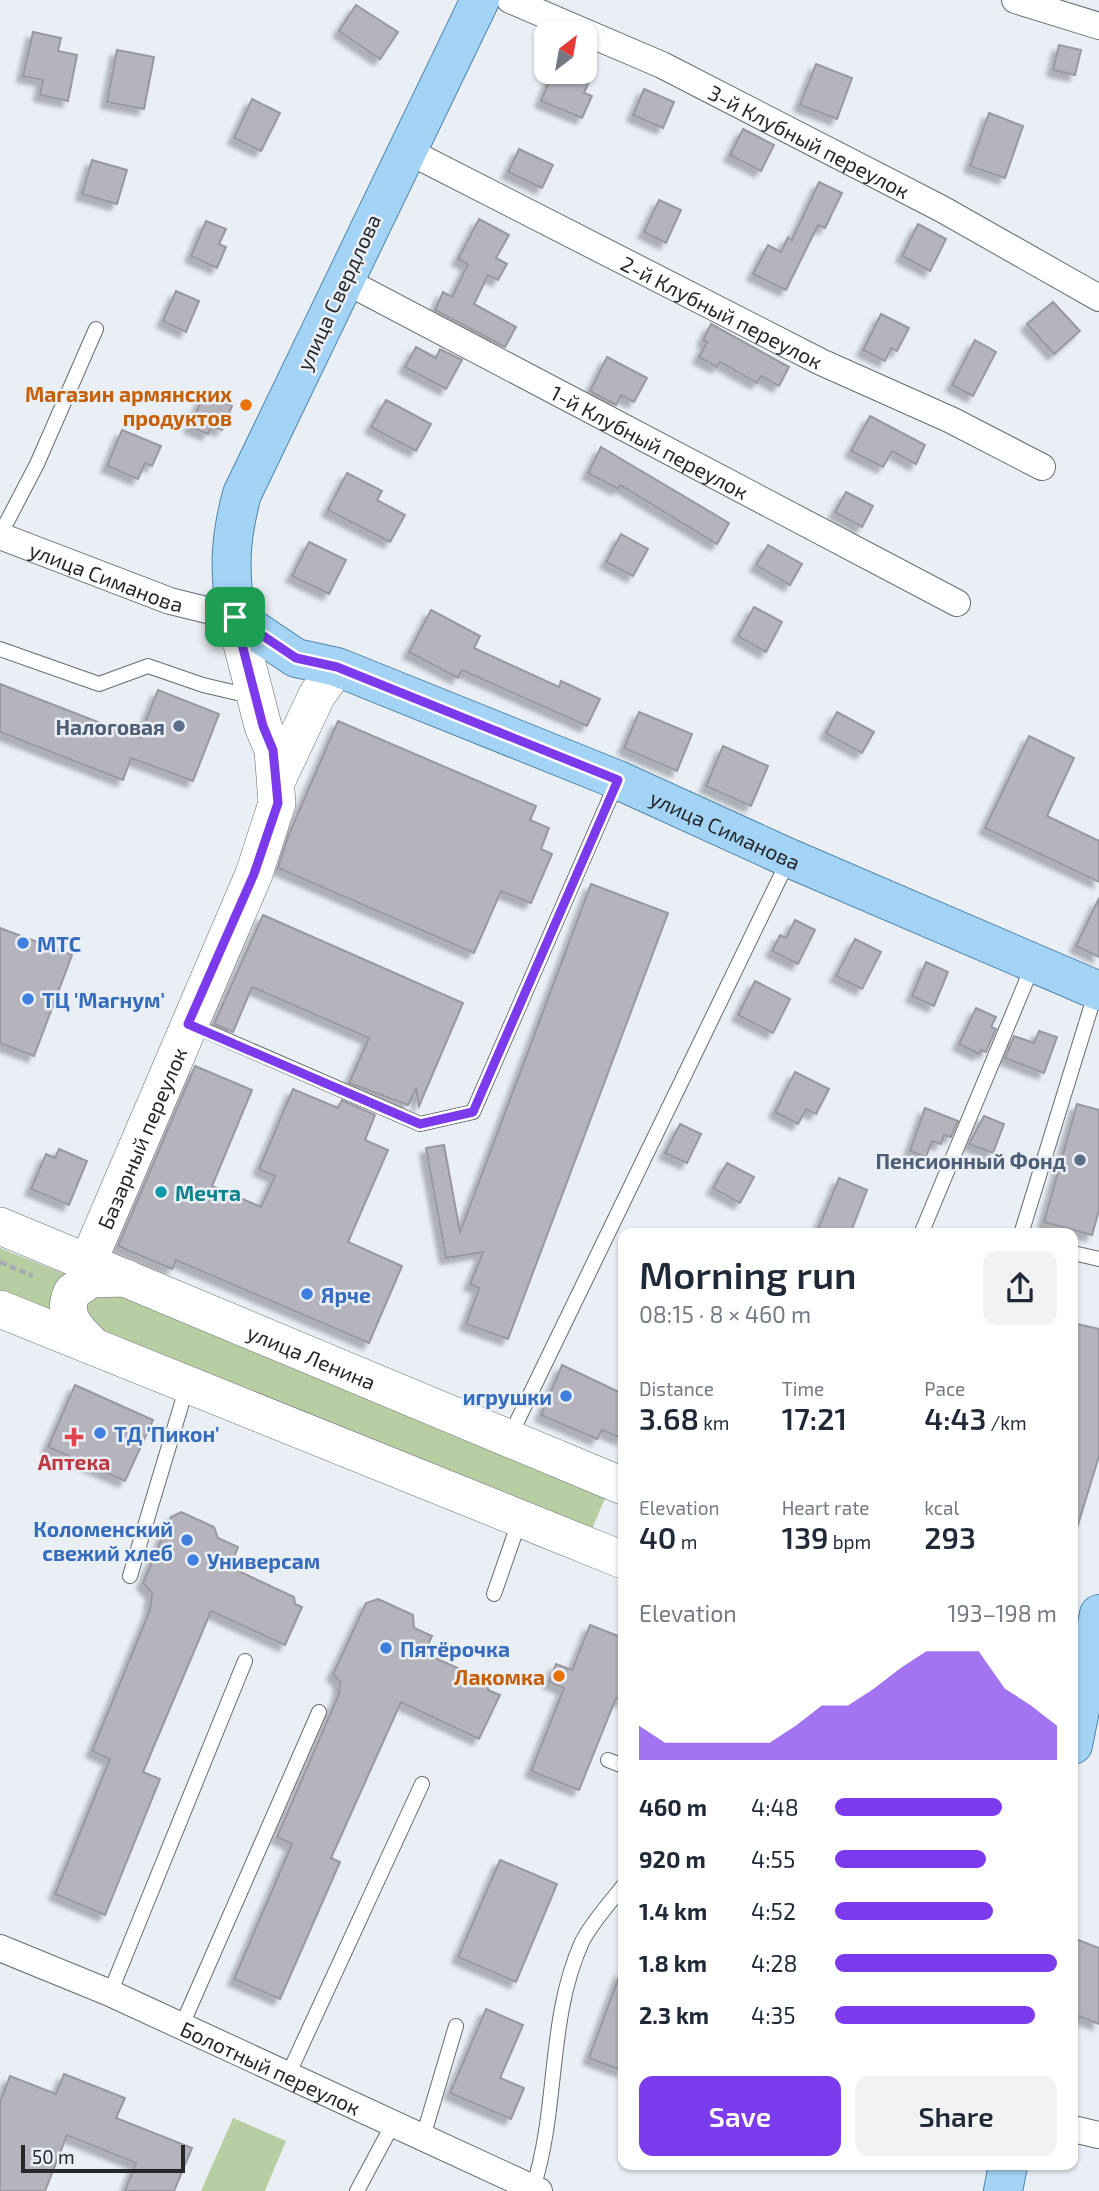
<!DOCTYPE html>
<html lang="en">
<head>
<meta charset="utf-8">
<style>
  body { margin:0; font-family:"Exo 2",sans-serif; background:#f2f2f3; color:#1f2937; height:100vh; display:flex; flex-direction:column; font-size:26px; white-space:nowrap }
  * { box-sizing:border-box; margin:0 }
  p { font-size:23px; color:#747a83 }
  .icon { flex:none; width:38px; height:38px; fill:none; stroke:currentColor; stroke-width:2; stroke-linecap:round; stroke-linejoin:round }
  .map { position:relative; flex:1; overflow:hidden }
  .side { position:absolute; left:618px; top:1228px; width:460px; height:942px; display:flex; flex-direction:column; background:#fff; border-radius:14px; box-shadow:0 2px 5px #0004 }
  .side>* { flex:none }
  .needle { width:46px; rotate:31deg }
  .controls { position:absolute; left:534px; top:21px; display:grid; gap:14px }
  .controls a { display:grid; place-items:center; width:63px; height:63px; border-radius:14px; background:#fff; box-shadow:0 2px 5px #0004; font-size:35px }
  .scale { position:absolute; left:21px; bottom:18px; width:164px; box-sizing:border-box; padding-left:7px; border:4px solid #25272a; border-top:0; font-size:19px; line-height:24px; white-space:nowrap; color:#25272a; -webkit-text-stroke:5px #eaeff6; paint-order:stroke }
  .pin { position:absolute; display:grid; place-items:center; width:60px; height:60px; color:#fff; margin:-30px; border-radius:14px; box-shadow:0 4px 10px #0006 }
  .round { display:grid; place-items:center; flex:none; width:74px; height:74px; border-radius:14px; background:#f2f2f3 }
  .head { display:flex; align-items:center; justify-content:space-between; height:119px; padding:0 21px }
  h1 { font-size:38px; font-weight:600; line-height:52px }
  .figures { display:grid; grid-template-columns:repeat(3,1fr); gap:10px; height:119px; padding:7px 21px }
  .figures div { display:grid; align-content:center }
  .figures b { font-size:30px; font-weight:600 }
  .figures small { font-size:19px; font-weight:400 }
  .figures p { font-size:19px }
  .chart { height:196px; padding:14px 21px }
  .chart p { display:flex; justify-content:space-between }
  .chart svg { width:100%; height:126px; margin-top:7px; fill:#7c3aed; opacity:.7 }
  .primary-button { display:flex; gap:14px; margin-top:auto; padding:14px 21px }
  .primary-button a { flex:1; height:80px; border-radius:14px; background:#7c3aed; color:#fff; font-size:28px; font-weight:600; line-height:80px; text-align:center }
  .primary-button a+a { background:#f2f2f3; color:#1f2937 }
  ul { padding:0 21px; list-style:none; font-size:23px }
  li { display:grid; grid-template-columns:112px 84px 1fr; align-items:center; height:52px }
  li i { height:18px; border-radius:9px; background:#7c3aed }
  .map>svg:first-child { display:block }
  .green { fill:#b7cea2 }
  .building { fill:#b5b3bc; stroke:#99979f; stroke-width:2; filter:url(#shadow) }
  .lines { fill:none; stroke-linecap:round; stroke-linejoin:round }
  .service-casing { stroke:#676b71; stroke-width:16 }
  .minor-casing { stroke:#676b71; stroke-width:28 }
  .secondary-casing { stroke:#676b71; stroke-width:38 }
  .primary-casing { stroke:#5085aa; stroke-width:40 }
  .path { stroke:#a7abb0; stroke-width:4.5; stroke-dasharray:7 3.5; stroke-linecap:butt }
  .service { stroke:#fff; stroke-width:14 }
  .minor { stroke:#fff; stroke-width:26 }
  .secondary { stroke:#fff; stroke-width:37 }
  .primary { stroke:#a4d4f5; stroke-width:38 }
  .route-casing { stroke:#fff; stroke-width:14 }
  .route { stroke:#7c3aed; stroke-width:9 }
  .food-dot { fill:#e8710a; stroke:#eaeff6; stroke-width:2.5 }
  .service-dot { fill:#5c6f8a; stroke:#eaeff6; stroke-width:2.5 }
  .shop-dot { fill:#3f7fe0; stroke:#eaeff6; stroke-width:2.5 }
  .culture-dot { fill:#0f9aa8; stroke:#eaeff6; stroke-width:2.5 }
  .health-dot { fill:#e0444e; stroke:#eaeff6; stroke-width:2.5 }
  .labels { text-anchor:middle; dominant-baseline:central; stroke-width:5; stroke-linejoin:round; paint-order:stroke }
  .street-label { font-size:21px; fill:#25272a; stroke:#eaeff6 }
  .food-label { font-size:21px; font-weight:bold; fill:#c56008; stroke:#eaeff6; text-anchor:end }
  .service-label { font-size:21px; font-weight:bold; fill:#4e5e75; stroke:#eaeff6; text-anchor:end }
  .shop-label { font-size:21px; font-weight:bold; fill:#366cbe; stroke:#eaeff6; text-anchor:start }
  .culture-label { font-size:21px; font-weight:bold; fill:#0d838f; stroke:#eaeff6; text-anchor:start }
  .health-label { font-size:21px; font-weight:bold; fill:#be3a42; stroke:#eaeff6 }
</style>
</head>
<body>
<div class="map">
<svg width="1099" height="2191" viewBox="0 0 1099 2191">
  <defs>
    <filter id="shadow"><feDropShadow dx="-6" dy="6" stdDeviation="2" flood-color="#0004"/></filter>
  </defs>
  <rect width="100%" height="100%" fill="#eaeff6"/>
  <g class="green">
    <polygon points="0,1248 65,1274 51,1310 0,1290"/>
    <polygon points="104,1288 607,1494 592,1529 89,1327 79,1296"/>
    <polygon points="233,2118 286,2141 265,2191 201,2191"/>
  </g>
  <g class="building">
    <polygon points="356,5 398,32 380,59 339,31"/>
    <polygon points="33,32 61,38 58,51 77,55 68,101 40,95 43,80 23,76"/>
    <polygon points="1059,45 1081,50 1075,75 1053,70"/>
    <polygon points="117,50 154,57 144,109 107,102"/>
    <polygon points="816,64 852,78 837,119 800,105"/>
    <polygon points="553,72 593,72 584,93 592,96 582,118 541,101"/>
    <polygon points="644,89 674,102 663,128 633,115"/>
    <polygon points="252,99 280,113 261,151 234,138"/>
    <polygon points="989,113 1023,126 1005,178 970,166"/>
    <polygon points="743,129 774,145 761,171 730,155"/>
    <polygon points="519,149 553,165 542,188 508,172"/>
    <polygon points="92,160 127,170 117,204 82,194"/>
    <polygon points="819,182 842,193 825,228 818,225 786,290 753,274 768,245 781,252 788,237 792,240"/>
    <polygon points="659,200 681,210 666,243 644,232"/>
    <polygon points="479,219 509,235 496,258 507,264 498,280 488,275 474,304 516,327 505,347 435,310 443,292 452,297 468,264 458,259"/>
    <polygon points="206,221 226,229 219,244 226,247 217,268 191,256"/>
    <polygon points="918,224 946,239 930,271 902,256"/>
    <polygon points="176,291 199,301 186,332 163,321"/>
    <polygon points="1053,302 1080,331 1054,354 1027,324"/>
    <polygon points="881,314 909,328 897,351 891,348 885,361 863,350"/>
    <polygon points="711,324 789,367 779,386 761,376 757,383 720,362 717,367 699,357 707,342 703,340"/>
    <polygon points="975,340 996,352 973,396 952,385"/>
    <polygon points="416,347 436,358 440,349 462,360 446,389 405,367"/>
    <polygon points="607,357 647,378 634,402 621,395 616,405 590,391"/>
    <polygon points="204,394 232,406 222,430 212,426 208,434 190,427"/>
    <polygon points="386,400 431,424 416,451 371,427"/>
    <polygon points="870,416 925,445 916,464 892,451 883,467 851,451"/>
    <polygon points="122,430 161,446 152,466 145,463 138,479 107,466"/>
    <polygon points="601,447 729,523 717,544 620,485 618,489 588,473"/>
    <polygon points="347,473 382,491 377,500 405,515 390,542 328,510"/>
    <polygon points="846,492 873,506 862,527 835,512"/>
    <polygon points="621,534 648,549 633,576 606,562"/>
    <polygon points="309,542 346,560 329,594 292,576"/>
    <polygon points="768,545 802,564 790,585 756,565"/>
    <polygon points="754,607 782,622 766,652 738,636"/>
    <polygon points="431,610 480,636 474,648 559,687 561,681 600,699 587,726 462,670 458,678 409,652"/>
    <polygon points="0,684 139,738 158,690 219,714 193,781 131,758 123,780 0,732"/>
    <polygon points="639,712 692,734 677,771 624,748"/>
    <polygon points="837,712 874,732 862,753 826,733"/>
    <polygon points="338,721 536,806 530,820 549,828 541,849 552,854 531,903 501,891 474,953 278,868 289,834"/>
    <polygon points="1029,736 1074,758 1047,816 1099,841 1099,882 985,828"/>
    <polygon points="723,746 768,766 751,806 706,786"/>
    <polygon points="591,884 668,913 508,1339 466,1324 479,1288 470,1284 483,1252 446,1258 426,1148 444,1145 460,1232"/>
    <polygon points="1099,898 1099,957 1076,946"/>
    <polygon points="263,915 463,1003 419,1106 416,1089 408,1105 349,1083 369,1038 252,987 233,1032 214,1024"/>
    <polygon points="795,920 815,930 798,964 772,951 780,935 786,938"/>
    <polygon points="0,928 72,955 34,1056 0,1043"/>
    <polygon points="855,939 881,952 862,989 836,976"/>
    <polygon points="926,962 948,972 934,1006 912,996"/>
    <polygon points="755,981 790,999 773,1033 738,1015"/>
    <polygon points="976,1008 996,1017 991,1027 996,1029 986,1052 981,1050 979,1054 959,1044"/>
    <polygon points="1039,1031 1057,1037 1044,1073 1005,1058 1014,1036 1034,1043"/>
    <polygon points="195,1066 252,1090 212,1186 261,1207 275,1176 259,1169 293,1089 338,1108 342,1100 375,1115 365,1140 388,1150 348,1242 402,1266 369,1343 176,1260 172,1269 118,1246"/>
    <polygon points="795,1072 829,1089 816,1114 806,1109 798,1124 775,1112"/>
    <polygon points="1077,1104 1099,1110 1099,1210 1092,1235 1044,1222"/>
    <polygon points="925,1108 958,1121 951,1137 944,1135 941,1144 932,1141 926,1157 910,1151"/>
    <polygon points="984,1116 1004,1124 993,1153 969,1144"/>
    <polygon points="680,1124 701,1134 687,1163 665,1153"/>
    <polygon points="59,1149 87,1161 69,1205 31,1189 46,1154 55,1158"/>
    <polygon points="727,1163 754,1177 740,1203 713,1188"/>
    <polygon points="839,1178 867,1190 850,1234 816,1234"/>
    <polygon points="1073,1323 1099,1329 1099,1456 1077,1528 1073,1527"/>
    <polygon points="562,1365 623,1394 623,1439 602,1430 597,1439 541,1415"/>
    <polygon points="75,1385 153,1420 125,1481 48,1447"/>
    <polygon points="181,1512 214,1527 218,1538 238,1547 230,1567 294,1597 295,1604 302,1607 285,1645 211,1611 143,1772 160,1779 105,1915 55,1894 110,1759 92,1751 150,1610 152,1593 143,1583 171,1517"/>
    <polygon points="378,1599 413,1615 414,1628 432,1636 424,1653 489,1682 488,1690 500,1695 479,1739 401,1702 331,1858 340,1862 280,1999 234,1979 292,1844 277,1837 339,1694 340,1682 333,1674 366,1603"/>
    <polygon points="590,1625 623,1638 623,1701 616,1698 579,1790 531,1771 564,1688 549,1682 556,1664 572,1670"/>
    <polygon points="500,1860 557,1884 516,1982 458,1957"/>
    <polygon points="1073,1938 1099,1948 1099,2024 1073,2014"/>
    <polygon points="621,1971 623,1971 623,2071 589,2058"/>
    <polygon points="486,2009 523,2025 500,2078 524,2088 511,2119 450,2093"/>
    <polygon points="64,2074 125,2098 116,2118 192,2148 174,2191 125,2191 136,2163 67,2135 45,2191 0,2191 0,2102 10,2076 56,2094"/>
  </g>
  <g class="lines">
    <g class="service-casing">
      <g id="service">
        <polyline points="0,535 37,464 96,329"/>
        <polyline points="0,649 99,684 148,666 203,685 254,697"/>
        <polyline points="190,1024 420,1124 473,1112 617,782"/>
        <polyline points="921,1234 1033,965"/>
        <polyline points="1021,1234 1096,991"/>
        <polyline points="1073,1253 1099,1259"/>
        <polyline points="510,1436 789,859"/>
        <polyline points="130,1576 187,1386"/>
        <polyline points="494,1594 520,1519"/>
        <polyline points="608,1760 623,1766"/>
        <polyline points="110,1993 245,1661"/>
        <polyline points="182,2025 319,1712"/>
        <polyline points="288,2075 422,1784"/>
        <polyline points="423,2137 456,2026"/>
        <path d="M533,2188C559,2108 547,2019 582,1942C592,1922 610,1903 623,1886"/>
        <polyline points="357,2191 394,2122"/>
      </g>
    </g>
    <g class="minor-casing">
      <g id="minor">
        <path id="s1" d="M510,0L662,65L942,209L1099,298"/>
        <polyline points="1015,0 1099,26"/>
        <path id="s2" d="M406,150L821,362L951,420L1042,467"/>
        <path id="s3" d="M344,280L957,603"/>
        <path id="s4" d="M0,536L170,601L235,617"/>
        <path id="s5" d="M0,1948L110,1993L539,2191"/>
        <polyline points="1073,2129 1099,2135"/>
      </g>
    </g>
    <g class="secondary-casing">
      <g id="secondary">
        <polyline points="277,780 317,695 337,667"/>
        <path id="s6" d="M0,1226L623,1486"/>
        <path id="s7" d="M88,1262L254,874L277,803L273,750L263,726L235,617"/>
        <polyline points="0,1309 623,1560"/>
        <path d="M94,1347C77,1330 61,1317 72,1292L91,1279L126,1278"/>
      </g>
    </g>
    <g class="primary-casing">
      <g id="primary">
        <path id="s8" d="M480,0L242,494C229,542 230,568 235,617L296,658L337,667L618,780L789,858L1099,991"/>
        <polyline points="1073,1745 1099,1614"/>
        <polyline points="1003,2191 1008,2165"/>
      </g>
    </g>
    <polyline class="path" points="0,1262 33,1276"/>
    <use href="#service" class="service"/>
    <use href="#minor" class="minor"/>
    <use href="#secondary" class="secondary"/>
    <use href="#primary" class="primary"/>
  </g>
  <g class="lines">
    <g class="route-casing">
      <polygon id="route" points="235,617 296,658 337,667 618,780 473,1112 420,1124 188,1024 254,874 278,803 273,750 263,726"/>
    </g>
    <use href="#route" class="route"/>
  </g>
  <g class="food-dot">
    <circle cx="246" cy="405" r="7"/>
    <circle cx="559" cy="1676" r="7"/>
  </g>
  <g class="service-dot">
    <circle cx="179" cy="726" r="7"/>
    <circle cx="1080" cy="1160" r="7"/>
  </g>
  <g class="shop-dot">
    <circle cx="23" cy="943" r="7"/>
    <circle cx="28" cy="999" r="7"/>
    <circle cx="307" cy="1294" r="7"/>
    <circle cx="566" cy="1396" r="7"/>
    <circle cx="100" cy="1433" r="7"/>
    <circle cx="187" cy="1540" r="7"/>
    <circle cx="193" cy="1560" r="7"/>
    <circle cx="386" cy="1648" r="7"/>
  </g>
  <circle class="culture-dot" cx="161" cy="1192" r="7"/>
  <path class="health-dot" d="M70.5 1426.5h7v7h7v7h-7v7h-7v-7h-7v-7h7z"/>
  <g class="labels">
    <g class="street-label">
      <text stroke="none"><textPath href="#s1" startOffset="331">3-й Клубный переулок</textPath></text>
      <text transform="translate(338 292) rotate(-65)">улица Свердлова</text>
      <text stroke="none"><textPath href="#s2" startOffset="355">2-й Клубный переулок</textPath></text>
      <text stroke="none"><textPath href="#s3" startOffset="346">1-й Клубный переулок</textPath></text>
      <text stroke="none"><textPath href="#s4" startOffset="114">улица Симанова</textPath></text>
      <text stroke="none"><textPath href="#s8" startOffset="1209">улица Симанова</textPath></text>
      <text stroke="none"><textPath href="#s7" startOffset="135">Базарный переулок</textPath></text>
      <text stroke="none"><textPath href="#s6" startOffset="338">улица Ленина</textPath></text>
      <text stroke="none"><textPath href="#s5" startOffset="296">Болотный переулок</textPath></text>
    </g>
    <g class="food-label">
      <text x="232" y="393">Магазин армянских<tspan x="232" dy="24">продуктов</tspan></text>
      <text x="545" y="1676">Лакомка</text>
    </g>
    <g class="service-label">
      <text x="165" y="726">Налоговая</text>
      <text x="1066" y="1160">Пенсионный Фонд</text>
    </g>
    <g class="shop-label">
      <text x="37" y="943">МТС</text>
      <text x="42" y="999">ТЦ 'Магнум'</text>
      <text x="321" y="1294">Ярче</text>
      <text x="552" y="1396" text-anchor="end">игрушки</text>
      <text x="114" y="1433">ТД 'Пикон'</text>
      <text x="173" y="1528" text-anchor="end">Коломенский<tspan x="173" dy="24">свежий хлеб</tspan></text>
      <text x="207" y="1560">Универсам</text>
      <text x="400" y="1648">Пятёрочка</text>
    </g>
    <g class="culture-label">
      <text x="175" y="1192">Мечта</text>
    </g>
    <g class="health-label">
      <text x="74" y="1461">Аптека</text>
    </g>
  </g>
</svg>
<div class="controls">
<a><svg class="needle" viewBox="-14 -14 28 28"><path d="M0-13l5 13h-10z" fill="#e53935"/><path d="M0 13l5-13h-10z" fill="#747a83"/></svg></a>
</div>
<div class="scale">50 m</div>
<div class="pin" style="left:235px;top:617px;background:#1e9e55"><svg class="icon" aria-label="arrive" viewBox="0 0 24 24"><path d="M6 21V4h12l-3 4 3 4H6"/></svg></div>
<section class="side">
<div class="head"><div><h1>Morning run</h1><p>08:15 · 8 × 460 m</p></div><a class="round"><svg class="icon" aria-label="share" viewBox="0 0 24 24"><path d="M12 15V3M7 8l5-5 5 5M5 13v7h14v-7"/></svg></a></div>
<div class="figures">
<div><p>Distance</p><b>3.68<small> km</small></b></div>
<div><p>Time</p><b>17:21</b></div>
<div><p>Pace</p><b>4:43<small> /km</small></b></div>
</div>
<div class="figures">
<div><p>Elevation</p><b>40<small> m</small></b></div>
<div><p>Heart rate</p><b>139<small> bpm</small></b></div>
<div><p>kcal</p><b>293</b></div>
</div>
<div class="chart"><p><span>Elevation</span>193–198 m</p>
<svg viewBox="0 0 160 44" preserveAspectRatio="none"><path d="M0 44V32L10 38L20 38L30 38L40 38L50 38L60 32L70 25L80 25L90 19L100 12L110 6L120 6L130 6L140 19L150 25L160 32V44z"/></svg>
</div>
<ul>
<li><b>460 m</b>4:48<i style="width:75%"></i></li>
<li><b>920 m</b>4:55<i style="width:68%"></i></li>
<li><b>1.4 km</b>4:52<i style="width:71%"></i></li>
<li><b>1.8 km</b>4:28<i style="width:100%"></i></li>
<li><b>2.3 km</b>4:35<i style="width:90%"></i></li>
</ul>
<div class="primary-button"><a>Save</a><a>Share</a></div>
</section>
</div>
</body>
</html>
